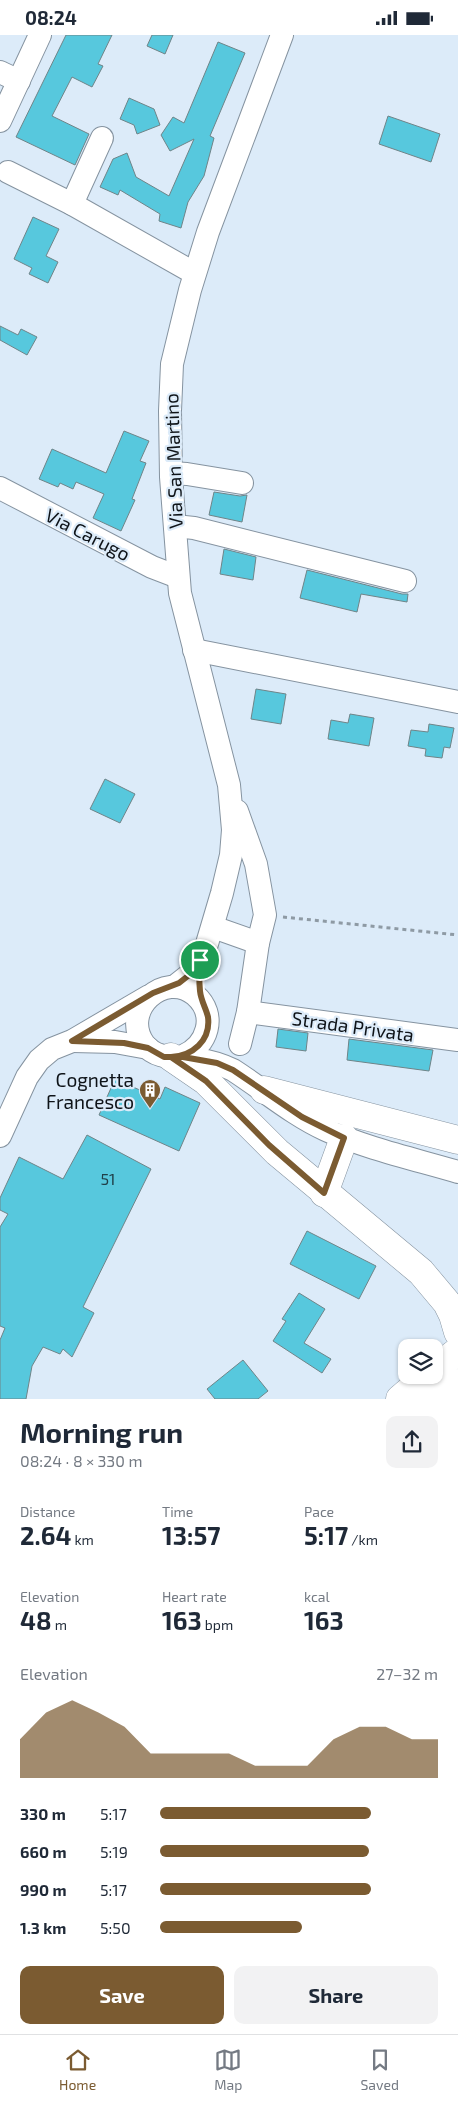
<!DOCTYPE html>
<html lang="en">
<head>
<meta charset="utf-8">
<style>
  body { margin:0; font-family:"Exo 2",sans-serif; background:#f2f2f3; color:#1f2937; height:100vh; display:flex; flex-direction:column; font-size:19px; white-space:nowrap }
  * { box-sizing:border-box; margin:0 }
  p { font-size:16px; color:#747a83 }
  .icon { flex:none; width:28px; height:28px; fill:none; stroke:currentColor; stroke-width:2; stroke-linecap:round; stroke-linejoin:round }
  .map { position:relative; height:1364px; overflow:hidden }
  .drawer { display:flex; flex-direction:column; background:#fff; flex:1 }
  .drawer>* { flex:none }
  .fabs { position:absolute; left:398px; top:1304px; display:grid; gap:10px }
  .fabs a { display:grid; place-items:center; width:45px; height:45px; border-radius:10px; background:#fff; box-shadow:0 1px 4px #0004; font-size:25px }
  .pin { position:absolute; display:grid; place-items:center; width:42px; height:42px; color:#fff; margin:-21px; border:2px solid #fff; border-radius:50%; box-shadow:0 1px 5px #0007 }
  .round { display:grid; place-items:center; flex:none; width:52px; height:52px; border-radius:10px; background:#f2f2f3 }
  .headline { display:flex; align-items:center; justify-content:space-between; height:85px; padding:0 20px }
  h1 { font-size:28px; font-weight:700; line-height:38px }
  .metrics { display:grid; grid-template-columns:repeat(3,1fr); gap:8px; height:85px; padding:5px 20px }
  .metrics div { display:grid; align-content:center }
  .metrics b { font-size:25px; font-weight:700 }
  .metrics small { font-size:14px; font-weight:400 }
  .metrics p { font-size:14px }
  .chart { height:140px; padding:10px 20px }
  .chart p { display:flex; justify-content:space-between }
  .chart svg { width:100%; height:90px; margin-top:5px; fill:#7b5b31; opacity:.7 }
  .cta { display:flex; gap:10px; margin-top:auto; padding:10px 20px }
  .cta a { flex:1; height:58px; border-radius:10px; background:#7b5b31; color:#fff; font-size:20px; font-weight:700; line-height:58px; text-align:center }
  .cta a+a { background:#f2f2f3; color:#1f2937 }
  ul { padding:0 20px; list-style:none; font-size:16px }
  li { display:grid; grid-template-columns:80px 60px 1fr; align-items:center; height:38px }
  li i { height:12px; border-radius:6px; background:#7b5b31 }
  .status { display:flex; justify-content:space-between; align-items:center; height:35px; padding:0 25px; background:#fff; direction:ltr }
  .status svg { height:14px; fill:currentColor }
  .tabs { display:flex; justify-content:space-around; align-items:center; height:70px; border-top:1px solid #e0e1e3; background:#fff; font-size:14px; color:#747a83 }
  .tabs a { display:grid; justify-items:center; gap:2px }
  .tabs .selected { color:#7b5b31 }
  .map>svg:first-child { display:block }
  .building { fill:#57c8dd; stroke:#6f8488 }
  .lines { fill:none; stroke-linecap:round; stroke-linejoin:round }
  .minor-casing { stroke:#8593a0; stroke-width:24 }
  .major-casing { stroke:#8593a0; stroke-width:29 }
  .path { stroke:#8e9aa4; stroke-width:3; stroke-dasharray:4 4; stroke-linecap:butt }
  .minor { stroke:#fff; stroke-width:22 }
  .major { stroke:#fff; stroke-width:28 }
  .route-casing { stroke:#fff; stroke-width:10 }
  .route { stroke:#7b5b31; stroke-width:6 }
  .labels { text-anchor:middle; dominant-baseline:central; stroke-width:4.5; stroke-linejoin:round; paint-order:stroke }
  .number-label { font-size:16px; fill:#204049 }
  .street-label { font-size:19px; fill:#0e1318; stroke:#dcebf9 }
  .poi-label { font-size:19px; fill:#0e1318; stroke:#dcebf9; text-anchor:end }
</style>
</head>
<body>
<div class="status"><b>08:24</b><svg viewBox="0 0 49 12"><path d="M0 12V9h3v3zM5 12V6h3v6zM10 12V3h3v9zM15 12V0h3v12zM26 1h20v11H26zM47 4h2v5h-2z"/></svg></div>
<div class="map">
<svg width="458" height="1364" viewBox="0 0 458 1364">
  <rect width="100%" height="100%" fill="#dcebf9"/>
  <g class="building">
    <polygon points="66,0 112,0 98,29 103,31 92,52 72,42 52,81 89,99 75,130 16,102"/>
    <polygon points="152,0 173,0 165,19 147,11"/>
    <polygon points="218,7 245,18 210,101 214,103 204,141 188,167 181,193 159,186 160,179 120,155 118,160 100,152 113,124 127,118 136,142 169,161 194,104 170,116 161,100 173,82 184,88"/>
    <polygon points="129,63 154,74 160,90 137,99 134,90 120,84"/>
    <polygon points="388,81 440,99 431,127 379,109"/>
    <polygon points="33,182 59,194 46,221 58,227 48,248 29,239 32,233 14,224"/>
    <polygon points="0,291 18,300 21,294 37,302 27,320 0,305"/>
    <polygon points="124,396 149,406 140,426 146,428 132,464 135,465 121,496 93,483 104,459 76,447 73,454 60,448 58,452 39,444 52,414 106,438"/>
    <polygon points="214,457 240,461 247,460 242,487 209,480"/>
    <polygon points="224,514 256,522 253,545 220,539"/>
    <polygon points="307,535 402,559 408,559 407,567 361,559 357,577 300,563"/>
    <polygon points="256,654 286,659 281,689 251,684"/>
    <polygon points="350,679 374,683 369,711 328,704 331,685 348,688"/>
    <polygon points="429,689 454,693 450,713 444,712 442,723 425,721 426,714 408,711 411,695 428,697"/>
    <polygon points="105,744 135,759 120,788 90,774"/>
    <polygon points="278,994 308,998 306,1016 276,1012"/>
    <polygon points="349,1004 433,1015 429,1036 347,1025"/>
    <polygon points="115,1044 160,1064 165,1052 200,1068 179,1116 99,1080"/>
    <polygon points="87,1100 151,1134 83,1272 94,1278 72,1322 63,1314 60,1319 43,1312 32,1331 26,1364 0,1364 0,1305 5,1293 0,1291 0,1192 8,1179 0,1175 0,1163 19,1122 63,1144"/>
    <polygon points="307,1196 376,1231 359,1264 290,1229"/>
    <polygon points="299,1258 325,1274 304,1308 331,1324 322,1338 273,1306 286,1286 282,1284"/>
    <polygon points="243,1325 268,1356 258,1364 215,1364 207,1354"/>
  </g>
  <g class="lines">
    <g class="minor-casing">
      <g id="minor">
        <polyline points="0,37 19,46"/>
        <polyline points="0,86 40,0"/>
        <polyline points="8,137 72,169 194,238"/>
        <polyline points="72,169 102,103"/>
        <polyline points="171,438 187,439 242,448"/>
        <polyline points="0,453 152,532 178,542"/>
        <polyline points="175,491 194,493 405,546"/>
        <polyline points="194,615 458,667"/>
        <polyline points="237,776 256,829 265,880 258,908 248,977 240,1009"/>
        <polyline points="213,892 258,908"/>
        <polyline points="174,952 193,937 206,912 222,858 231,820 233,795 229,750 180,558 171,442 170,376 172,329 190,255 208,197 282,0"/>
        <polyline points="248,977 458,1005"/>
        <polyline points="73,1006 115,1007 148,1013"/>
        <path d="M183,1021C207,1011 218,980 195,960C164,934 120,976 144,1009C157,1026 178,1021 197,1024C210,1026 221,1029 233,1035C264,1055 293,1080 326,1095C368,1114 414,1124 458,1137"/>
        <polyline points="0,1101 27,1042 39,1025 52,1014 72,1006 149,961"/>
      </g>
    </g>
    <g class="major-casing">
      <g id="major">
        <polyline points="171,1022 206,1046 277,1117 421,1237 447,1268 453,1280 458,1297"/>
        <polyline points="264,1055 458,1105"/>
        <polyline points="324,1158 344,1103"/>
        <polyline points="434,1335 458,1316"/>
        <polyline points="400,1364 428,1340"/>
        <polyline points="433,1364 458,1348"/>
      </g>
    </g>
    <polyline class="path" points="283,882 458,900"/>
    <use href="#minor" class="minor"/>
    <use href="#major" class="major"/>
  </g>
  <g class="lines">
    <g class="route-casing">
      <path id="route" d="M200,925L193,937L179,948L153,958L72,1006L124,1008L148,1013L164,1022H183L217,1028L233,1035L302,1082L344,1103L324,1158L269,1110L206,1046L171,1022C192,1021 211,1006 208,982C206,973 201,966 200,956C199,946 199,936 200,925"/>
    </g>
    <use href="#route" class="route"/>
  </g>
  <defs>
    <g id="building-pin" transform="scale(1.125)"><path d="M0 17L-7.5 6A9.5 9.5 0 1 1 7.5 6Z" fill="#7b5b31" stroke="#dcebf9"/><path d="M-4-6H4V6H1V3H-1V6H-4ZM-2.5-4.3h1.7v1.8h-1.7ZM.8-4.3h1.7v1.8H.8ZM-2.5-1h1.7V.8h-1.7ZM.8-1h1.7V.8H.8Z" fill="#fff"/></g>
  </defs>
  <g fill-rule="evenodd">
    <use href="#building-pin" x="150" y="1055"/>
  </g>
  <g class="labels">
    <g class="number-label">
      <text x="108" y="1143">51</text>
    </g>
    <g class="street-label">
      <text transform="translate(173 426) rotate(-92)">Via San Martino</text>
      <text transform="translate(88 499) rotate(27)">Via Carugo</text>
      <text transform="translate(353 991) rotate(8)">Strada Privata</text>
    </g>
    <g class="poi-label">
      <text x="134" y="1044">Cognetta<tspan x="134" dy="22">Francesco</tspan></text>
    </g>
  </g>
</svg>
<div class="fabs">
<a><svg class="icon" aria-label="layers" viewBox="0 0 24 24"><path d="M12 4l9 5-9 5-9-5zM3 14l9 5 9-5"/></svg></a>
</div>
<div class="pin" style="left:200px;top:925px;background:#1e9e55"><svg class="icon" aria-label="arrive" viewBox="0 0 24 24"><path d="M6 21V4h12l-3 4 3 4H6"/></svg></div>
</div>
<section class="drawer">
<div class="headline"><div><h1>Morning run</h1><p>08:24 · 8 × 330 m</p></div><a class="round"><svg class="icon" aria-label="share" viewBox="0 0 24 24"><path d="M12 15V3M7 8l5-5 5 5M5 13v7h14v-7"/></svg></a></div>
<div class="metrics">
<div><p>Distance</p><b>2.64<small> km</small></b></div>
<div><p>Time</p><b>13:57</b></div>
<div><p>Pace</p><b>5:17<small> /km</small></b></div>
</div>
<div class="metrics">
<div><p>Elevation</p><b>48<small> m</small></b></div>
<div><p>Heart rate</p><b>163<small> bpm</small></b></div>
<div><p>kcal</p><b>163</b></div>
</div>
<div class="chart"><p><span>Elevation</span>27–32 m</p>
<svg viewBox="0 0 160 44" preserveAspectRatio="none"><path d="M0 44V25L10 12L20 6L30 12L40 19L50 32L60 32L70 32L80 32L90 38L100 38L110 38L120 25L130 19L140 19L150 25L160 25V44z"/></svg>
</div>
<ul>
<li><b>330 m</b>5:17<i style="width:76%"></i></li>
<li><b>660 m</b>5:19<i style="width:75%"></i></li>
<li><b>990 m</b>5:17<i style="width:76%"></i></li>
<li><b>1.3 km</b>5:50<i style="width:51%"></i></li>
</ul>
<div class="cta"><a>Save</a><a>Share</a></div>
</section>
<nav class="tabs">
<a class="selected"><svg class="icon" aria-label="home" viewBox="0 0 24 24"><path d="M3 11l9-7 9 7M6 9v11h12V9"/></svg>Home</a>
<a><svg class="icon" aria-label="map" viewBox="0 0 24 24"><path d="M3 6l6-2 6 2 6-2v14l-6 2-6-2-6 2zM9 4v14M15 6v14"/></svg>Map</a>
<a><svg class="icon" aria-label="saved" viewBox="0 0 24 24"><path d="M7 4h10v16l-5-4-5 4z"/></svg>Saved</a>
</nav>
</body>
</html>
